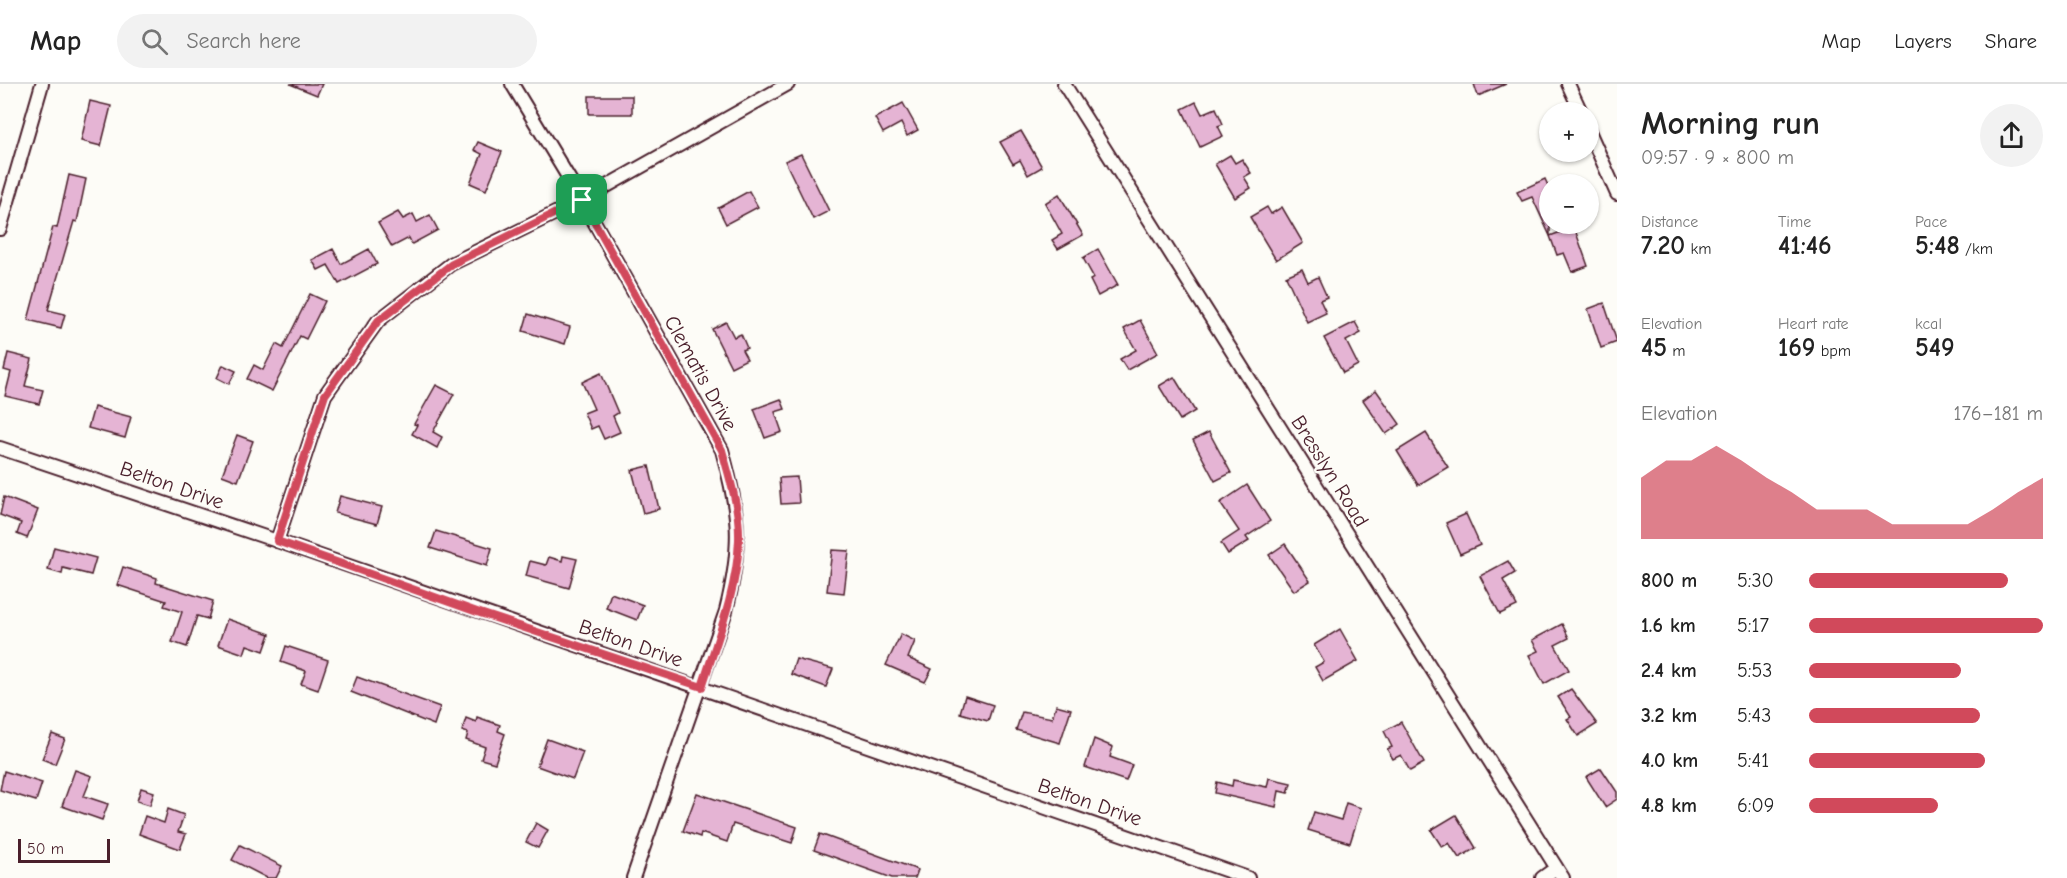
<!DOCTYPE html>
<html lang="en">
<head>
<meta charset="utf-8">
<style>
  body { margin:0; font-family:"Comic Neue",sans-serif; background:#f2f2f2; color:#222; height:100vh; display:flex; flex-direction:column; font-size:22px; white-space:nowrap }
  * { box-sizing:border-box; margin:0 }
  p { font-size:20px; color:#767676 }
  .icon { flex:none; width:33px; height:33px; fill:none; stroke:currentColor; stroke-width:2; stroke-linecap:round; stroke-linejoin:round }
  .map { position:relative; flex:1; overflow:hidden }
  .side { display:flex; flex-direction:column; background:#fff; width:450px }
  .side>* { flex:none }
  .fabs { position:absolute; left:1539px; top:18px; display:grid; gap:12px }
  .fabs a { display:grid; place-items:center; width:60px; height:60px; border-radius:50%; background:#fff; box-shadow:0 2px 4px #0004; font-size:30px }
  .scale { position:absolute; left:18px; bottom:15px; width:92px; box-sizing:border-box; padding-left:6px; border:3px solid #4a1f2b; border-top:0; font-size:16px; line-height:21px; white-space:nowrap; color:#4a1f2b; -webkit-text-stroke:4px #fdfcf7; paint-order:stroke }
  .pin { position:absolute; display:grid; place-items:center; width:51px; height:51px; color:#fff; margin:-26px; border-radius:12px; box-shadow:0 3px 9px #0006 }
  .round { display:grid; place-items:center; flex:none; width:63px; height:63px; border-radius:32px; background:#f2f2f2 }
  .summary { display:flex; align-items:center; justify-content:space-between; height:102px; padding:0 24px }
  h1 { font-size:33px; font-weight:700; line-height:45px }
  .metrics { display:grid; grid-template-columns:repeat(3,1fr); gap:9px; height:102px; padding:6px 24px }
  .metrics div { display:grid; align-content:center }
  .metrics b { font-size:26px; font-weight:700 }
  .metrics small { font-size:16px; font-weight:400 }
  .metrics p { font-size:16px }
  .chart { height:168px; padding:12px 24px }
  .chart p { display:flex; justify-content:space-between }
  .chart svg { width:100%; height:108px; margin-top:6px; fill:#d1495b; opacity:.7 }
  ul { padding:0 24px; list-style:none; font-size:20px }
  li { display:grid; grid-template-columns:96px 72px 1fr; align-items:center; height:45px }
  li i { height:15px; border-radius:8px; background:#d1495b }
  header { display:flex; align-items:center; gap:36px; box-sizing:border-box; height:84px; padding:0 30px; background:#fff; border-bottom:2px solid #e0e0e0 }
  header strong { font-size:28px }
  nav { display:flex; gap:33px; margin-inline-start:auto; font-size:21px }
  .search { width:420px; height:54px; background:#f2f2f2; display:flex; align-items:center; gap:15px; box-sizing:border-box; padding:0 21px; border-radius:33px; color:#767676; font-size:22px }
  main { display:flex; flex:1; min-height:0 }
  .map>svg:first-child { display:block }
  .building { fill:#e5b4d4; stroke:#4a1f2b; stroke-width:1.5 }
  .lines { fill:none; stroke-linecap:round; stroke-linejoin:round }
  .street-casing { stroke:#4a1f2b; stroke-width:16 }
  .street { stroke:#fdfcf7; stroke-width:12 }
  .route-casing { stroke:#fff; stroke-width:12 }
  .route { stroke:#d1495b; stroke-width:8 }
  .labels { text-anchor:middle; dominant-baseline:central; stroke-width:5; stroke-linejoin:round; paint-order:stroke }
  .street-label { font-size:21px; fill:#4a1f2b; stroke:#fdfcf7 }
</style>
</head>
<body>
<header>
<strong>Map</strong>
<div class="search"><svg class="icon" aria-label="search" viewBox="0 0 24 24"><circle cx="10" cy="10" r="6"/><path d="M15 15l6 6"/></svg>Search here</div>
<nav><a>Map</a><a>Layers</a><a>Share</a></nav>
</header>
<main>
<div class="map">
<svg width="1617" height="794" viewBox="0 0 1617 794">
  <rect width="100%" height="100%" fill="#fdfcf7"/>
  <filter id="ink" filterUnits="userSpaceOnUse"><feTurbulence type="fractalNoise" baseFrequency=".0167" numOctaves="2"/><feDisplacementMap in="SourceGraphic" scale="12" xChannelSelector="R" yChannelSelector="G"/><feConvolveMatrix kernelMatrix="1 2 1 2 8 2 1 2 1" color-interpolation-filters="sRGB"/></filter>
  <g filter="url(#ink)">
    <g class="building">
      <polygon points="290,0 322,0 317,11"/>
      <polygon points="1474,0 1506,0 1478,12"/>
      <rect x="589" y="12" width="43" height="18"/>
      <polygon points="90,17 111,22 101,62 81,57"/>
      <polygon points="1196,18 1202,30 1216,24 1223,40 1218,42 1223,52 1200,63 1182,25"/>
      <polygon points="903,19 918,46 907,52 901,39 883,49 875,34"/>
      <polygon points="1021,47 1042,83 1028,91 1020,76 1013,80 1000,58"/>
      <polygon points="478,58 502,68 486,106 470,99 482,70 474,66"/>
      <polygon points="801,70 829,127 813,135 785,77"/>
      <polygon points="1230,71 1235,79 1242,75 1251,89 1244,93 1251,104 1235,114 1215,80"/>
      <polygon points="69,91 86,95 77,138 74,137 48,226 65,230 61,244 28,236 53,143 57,144"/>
      <polygon points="1545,95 1550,106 1550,152 1532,113 1522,117 1517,108"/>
      <polygon points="749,107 758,123 726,140 718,124"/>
      <polygon points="1059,110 1083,151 1058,165 1052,156 1062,150 1045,119"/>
      <polygon points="1267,123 1271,130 1282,123 1303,159 1276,176 1250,133"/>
      <polygon points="398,128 403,135 413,130 417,138 430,131 438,146 412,160 409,154 392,163 378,139"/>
      <polygon points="1574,143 1588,182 1572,188 1564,169 1557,171 1550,152"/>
      <polygon points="333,165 341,180 369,165 377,180 339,200 328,181 318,186 312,176"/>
      <polygon points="1098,165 1118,201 1098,212 1090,196 1094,194 1083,174"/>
      <polygon points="1302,185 1308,198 1318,193 1327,213 1320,216 1326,229 1307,238 1286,192"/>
      <polygon points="310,210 325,217 306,255 300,252 272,307 247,295 254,281 263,286 276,260 283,264"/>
      <polygon points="1604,219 1617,258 1601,264 1588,225"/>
      <polygon points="528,230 570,243 565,260 523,247"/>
      <polygon points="1140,236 1158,269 1127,286 1120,275 1136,266 1124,245"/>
      <polygon points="726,238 734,253 741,250 747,264 742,266 747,275 731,283 712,245"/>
      <polygon points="1355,238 1361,249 1346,257 1358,281 1343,289 1324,254"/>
      <polygon points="8,269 32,275 25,302 43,306 39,320 5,312 11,288 4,286"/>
      <polygon points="223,281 236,287 229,300 217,294"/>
      <polygon points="601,289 618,329 613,332 620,348 604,355 598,342 591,345 584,329 594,325 582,298"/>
      <polygon points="1174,293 1195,327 1180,336 1159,302"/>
      <polygon points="436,301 454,310 433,348 442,353 437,364 412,350 417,341 414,340"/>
      <polygon points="1376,306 1400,340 1386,350 1363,316"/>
      <polygon points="781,315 785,325 775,328 782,348 765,354 754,325"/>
      <polygon points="94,323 131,333 125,354 88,344"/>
      <polygon points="1209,348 1231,389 1215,397 1193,356"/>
      <polygon points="1426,349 1448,383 1418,401 1397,367"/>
      <polygon points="237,351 253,357 238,397 222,391"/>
      <polygon points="649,382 659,425 643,429 632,386"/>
      <polygon points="797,393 799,419 781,420 779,394"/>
      <polygon points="1247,401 1270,437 1246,453 1249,457 1228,470 1221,459 1239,447 1220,419"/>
      <polygon points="340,412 382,423 377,440 335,429"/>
      <polygon points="4,413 38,426 27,454 17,450 21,439 0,431"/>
      <polygon points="1466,430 1480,461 1460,470 1446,439"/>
      <polygon points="436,447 492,464 487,482 430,464"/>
      <polygon points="1285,460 1310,497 1294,507 1269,471"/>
      <polygon points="54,463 96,474 91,491 63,484 62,490 48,486"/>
      <polygon points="832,466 849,467 844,509 827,507"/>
      <polygon points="563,472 577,475 569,504 526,492 530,477 546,481 549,473 562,477"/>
      <polygon points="1508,477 1515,489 1503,496 1517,522 1500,530 1480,492"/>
      <polygon points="123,483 157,494 156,499 213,517 208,535 197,532 187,563 172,558 182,528 164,522 166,517 117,501"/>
      <polygon points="611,509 643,521 637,536 606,524"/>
      <polygon points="227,535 270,550 264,567 247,561 244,570 218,561"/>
      <polygon points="1562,540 1569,554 1555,561 1569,586 1544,600 1529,571 1538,567 1532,556"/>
      <polygon points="1340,545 1358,577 1323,597 1315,583 1324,578 1314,561"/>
      <polygon points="901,550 915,557 908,574 932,585 925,598 886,581"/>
      <polygon points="286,562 328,576 318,606 301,600 306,587 281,578"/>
      <polygon points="796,575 833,585 826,603 791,590"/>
      <polygon points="357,593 440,623 434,641 351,608"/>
      <polygon points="1571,605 1597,640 1578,652 1567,635 1571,633 1558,613"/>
      <polygon points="965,612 993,621 988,637 960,629"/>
      <polygon points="1056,621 1071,625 1060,659 1016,646 1022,628 1052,634"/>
      <polygon points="477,633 500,641 498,647 505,650 495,679 481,675 485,663 466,656 468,649 462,647 466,634 476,638"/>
      <polygon points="1401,638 1424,679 1410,687 1401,671 1393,675 1387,665 1392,663 1384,647"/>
      <polygon points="52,650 65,655 55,680 42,675"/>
      <polygon points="547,655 583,668 573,695 537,682"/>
      <polygon points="1094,655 1113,663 1110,673 1132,681 1126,697 1085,683"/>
      <polygon points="1601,684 1617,708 1617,715 1605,723 1586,693"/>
      <polygon points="75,686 92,692 84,712 108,720 102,736 62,722"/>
      <polygon points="4,687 42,699 36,717 0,706"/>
      <polygon points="1269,694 1291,699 1288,709 1279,707 1276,723 1215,709 1217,698 1232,702 1233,696 1267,703"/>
      <polygon points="141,704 154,708 150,721 137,717"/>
      <polygon points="697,709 797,743 792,759 733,740 727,758 701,749 700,753 683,747"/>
      <polygon points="1346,719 1361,724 1350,759 1308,746 1314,728 1341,736"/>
      <polygon points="168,725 184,731 178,748 186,750 180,765 139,750 145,732 164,739"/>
      <polygon points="1456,731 1476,764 1459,774 1449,759 1442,763 1431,746"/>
      <polygon points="536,739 548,746 538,764 526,758"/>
      <polygon points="820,750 918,786 915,794 892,794 814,766"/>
      <polygon points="240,761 282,782 276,794 267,794 232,776"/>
    </g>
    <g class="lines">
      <g class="street-casing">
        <g id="street">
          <path d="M512,0L582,116L722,366C740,430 742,462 726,527L633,794"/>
          <polyline points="1064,0 1563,794"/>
          <polyline points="1568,0 1581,28"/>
          <polyline points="1588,45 1617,110"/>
          <polyline points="0,145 42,0"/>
          <polyline points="0,364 277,457 1248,794"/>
          <polyline points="277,457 325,311 378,237 451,180 582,116 788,0"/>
          <polyline points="1542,794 1556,784"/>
        </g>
      </g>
      <use href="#street" class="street"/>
    </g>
  </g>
  <g class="lines" filter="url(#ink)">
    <g class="route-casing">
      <path id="route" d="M582,116L722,366C730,395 740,426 739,456C737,507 717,556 702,603L480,529L277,457L325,311L378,237L452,180Z"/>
    </g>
    <use href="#route" class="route"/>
  </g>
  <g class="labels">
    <g class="street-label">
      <text transform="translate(701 289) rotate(61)">Clematis Drive</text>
      <text transform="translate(1330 387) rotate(58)">Bresslyn Road</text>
      <text transform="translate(172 401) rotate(19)">Belton Drive</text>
      <text transform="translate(631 559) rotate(19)">Belton Drive</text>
      <text transform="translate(1090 718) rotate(19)">Belton Drive</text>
    </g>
  </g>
</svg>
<div class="fabs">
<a>+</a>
<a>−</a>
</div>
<div class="scale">50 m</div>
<div class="pin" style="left:582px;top:116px;background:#1e9e55"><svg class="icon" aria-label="arrive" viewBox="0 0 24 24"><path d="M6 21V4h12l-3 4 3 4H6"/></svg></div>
</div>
<section class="side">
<div class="summary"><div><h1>Morning run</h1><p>09:57 · 9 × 800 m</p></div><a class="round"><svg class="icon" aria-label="share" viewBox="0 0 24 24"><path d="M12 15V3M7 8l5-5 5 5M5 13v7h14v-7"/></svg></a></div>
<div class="metrics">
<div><p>Distance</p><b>7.20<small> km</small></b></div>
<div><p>Time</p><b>41:46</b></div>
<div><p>Pace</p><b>5:48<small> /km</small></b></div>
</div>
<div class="metrics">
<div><p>Elevation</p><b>45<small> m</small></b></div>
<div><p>Heart rate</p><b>169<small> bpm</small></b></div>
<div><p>kcal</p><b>549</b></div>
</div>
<div class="chart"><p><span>Elevation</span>176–181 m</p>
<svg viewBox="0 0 160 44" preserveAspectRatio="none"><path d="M0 44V19L10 12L20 12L30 6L40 12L50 19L60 25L70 32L80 32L90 32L100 38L110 38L120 38L130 38L140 32L150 25L160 19V44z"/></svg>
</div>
<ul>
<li><b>800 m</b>5:30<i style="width:85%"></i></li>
<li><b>1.6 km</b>5:17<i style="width:100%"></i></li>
<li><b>2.4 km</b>5:53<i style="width:65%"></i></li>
<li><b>3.2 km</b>5:43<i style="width:73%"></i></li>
<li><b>4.0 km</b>5:41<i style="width:75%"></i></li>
<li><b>4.8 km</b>6:09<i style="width:55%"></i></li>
</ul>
</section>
</main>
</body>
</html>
